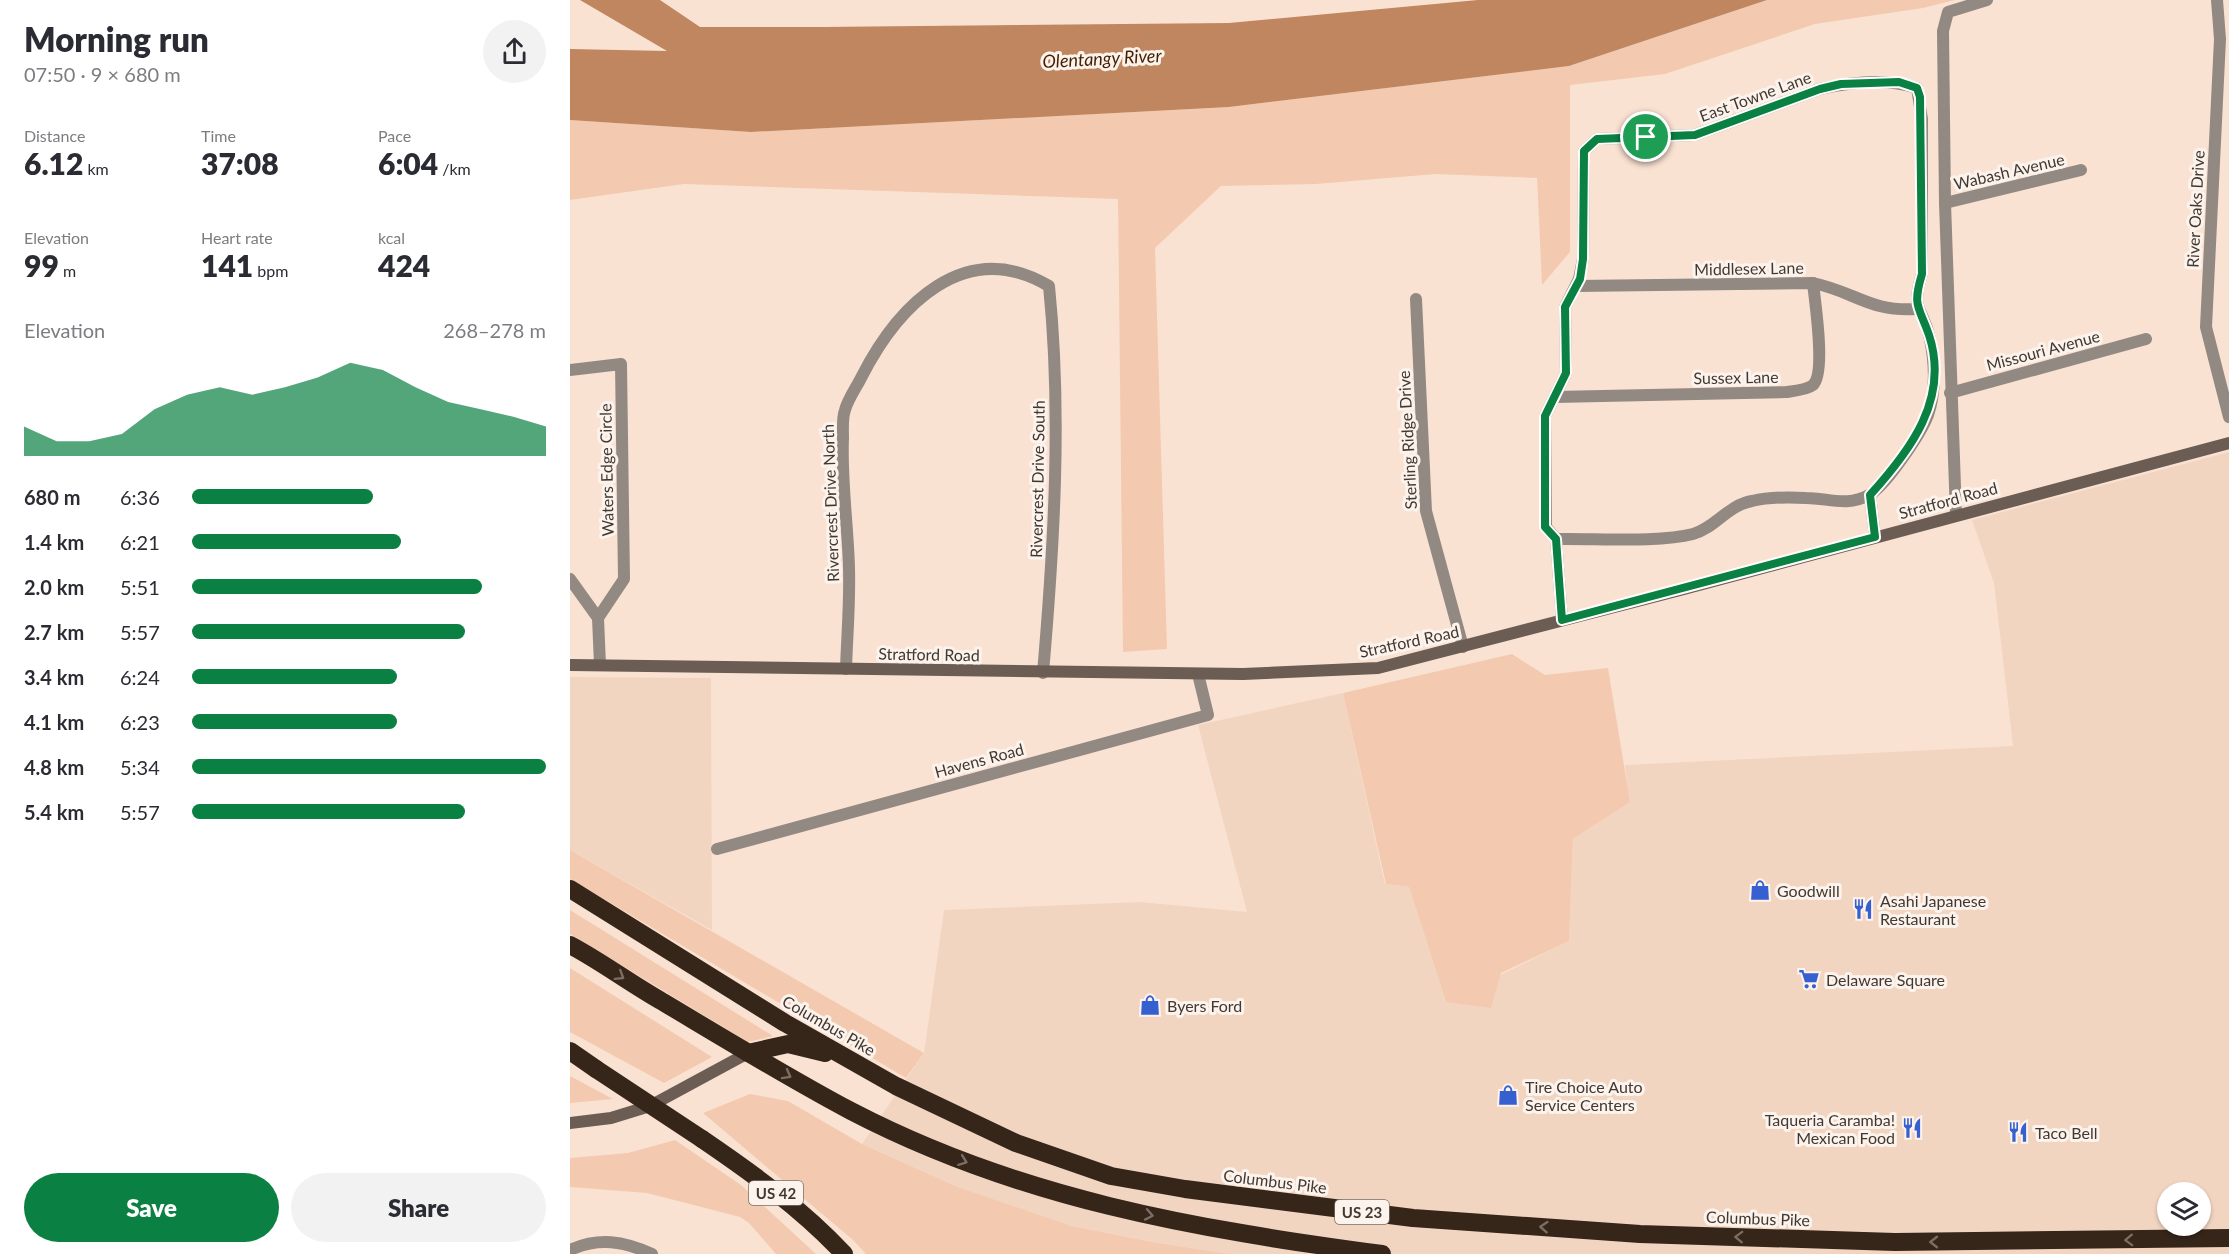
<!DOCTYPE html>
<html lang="en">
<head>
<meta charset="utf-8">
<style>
  body { margin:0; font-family:Lato,sans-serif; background:#f2f2f3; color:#2b2b33; height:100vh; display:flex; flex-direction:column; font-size:22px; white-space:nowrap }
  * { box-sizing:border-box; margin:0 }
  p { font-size:20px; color:#7c7c81 }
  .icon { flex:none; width:33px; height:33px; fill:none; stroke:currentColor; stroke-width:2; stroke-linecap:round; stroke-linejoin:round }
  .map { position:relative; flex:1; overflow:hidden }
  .panel { display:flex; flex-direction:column; background:#fff; width:570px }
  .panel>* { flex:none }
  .fabs { position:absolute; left:1587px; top:1182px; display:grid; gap:12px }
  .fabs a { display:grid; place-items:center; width:54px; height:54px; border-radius:50%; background:#fff; box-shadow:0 2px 4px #0004; font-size:30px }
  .pin { position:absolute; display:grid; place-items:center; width:51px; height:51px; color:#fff; margin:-26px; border:3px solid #fff; border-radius:50%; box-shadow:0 2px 6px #0007 }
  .round { display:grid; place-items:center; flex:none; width:63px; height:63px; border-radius:32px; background:#f2f2f3 }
  .overview { display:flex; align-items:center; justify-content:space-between; height:102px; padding:0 24px }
  h1 { font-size:33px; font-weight:800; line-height:45px }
  .stats { display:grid; grid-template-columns:repeat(3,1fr); gap:9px; height:102px; padding:6px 24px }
  .stats div { display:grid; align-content:center }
  .stats b { font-size:30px; font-weight:800 }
  .stats small { font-size:16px; font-weight:400 }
  .stats p { font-size:16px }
  .chart { height:168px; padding:12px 24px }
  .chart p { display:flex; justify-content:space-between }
  .chart svg { width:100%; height:108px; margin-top:6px; fill:#0b8043; opacity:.7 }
  .button { display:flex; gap:12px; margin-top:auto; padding:12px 24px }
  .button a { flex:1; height:69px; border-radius:36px; background:#0b8043; color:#fff; font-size:24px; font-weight:800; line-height:69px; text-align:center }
  .button a+a { background:#f2f2f3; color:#2b2b33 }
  ul { padding:0 24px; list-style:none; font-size:20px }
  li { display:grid; grid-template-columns:96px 72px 1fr; align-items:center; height:45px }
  li i { height:15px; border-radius:8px; background:#0b8043 }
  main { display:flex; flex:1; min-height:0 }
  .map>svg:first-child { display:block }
  .built { fill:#f2d5c1; fill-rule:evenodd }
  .green { fill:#f3caaf }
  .water { fill:#c0865f }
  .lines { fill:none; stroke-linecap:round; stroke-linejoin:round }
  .street { stroke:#938983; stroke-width:12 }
  .secondary { stroke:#6b5d54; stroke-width:12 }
  .highway { stroke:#362519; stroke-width:18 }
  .highway-bridge { stroke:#362519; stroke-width:18 }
  .oneway { stroke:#7b6d63 }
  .route-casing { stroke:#fff; stroke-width:12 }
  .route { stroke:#0b8043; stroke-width:8 }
  .labels { text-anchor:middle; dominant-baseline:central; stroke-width:6; stroke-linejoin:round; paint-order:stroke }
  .shield { fill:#fcf3ed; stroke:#79706a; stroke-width:1.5 }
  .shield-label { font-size:15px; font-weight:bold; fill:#413832 }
  .street-label { font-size:16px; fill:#413832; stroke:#fcf3ed }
  .poi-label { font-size:16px; fill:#413832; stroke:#fcf3ed; text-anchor:start }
  .water-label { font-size:18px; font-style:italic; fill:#451f00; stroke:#fcf3ed }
</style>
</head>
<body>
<main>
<section class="panel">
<div class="overview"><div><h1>Morning run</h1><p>07:50 · 9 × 680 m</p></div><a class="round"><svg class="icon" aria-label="share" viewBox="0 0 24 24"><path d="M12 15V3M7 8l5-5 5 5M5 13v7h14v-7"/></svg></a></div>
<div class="stats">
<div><p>Distance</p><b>6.12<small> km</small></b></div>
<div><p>Time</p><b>37:08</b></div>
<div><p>Pace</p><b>6:04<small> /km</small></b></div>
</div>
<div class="stats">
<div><p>Elevation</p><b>99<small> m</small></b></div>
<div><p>Heart rate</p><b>141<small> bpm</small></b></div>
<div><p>kcal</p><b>424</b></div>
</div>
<div class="chart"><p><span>Elevation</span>268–278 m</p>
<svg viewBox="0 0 160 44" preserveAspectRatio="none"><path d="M0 44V32L10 38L20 38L30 35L40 25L50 19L60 16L70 19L80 16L90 12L100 6L110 9L120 16L130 22L140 25L150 28L160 32V44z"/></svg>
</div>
<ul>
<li><b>680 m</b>6:36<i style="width:51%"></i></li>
<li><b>1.4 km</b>6:21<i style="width:59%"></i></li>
<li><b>2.0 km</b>5:51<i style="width:82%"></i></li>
<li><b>2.7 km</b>5:57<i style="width:77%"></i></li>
<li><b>3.4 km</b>6:24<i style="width:58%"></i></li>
<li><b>4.1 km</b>6:23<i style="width:58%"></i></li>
<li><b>4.8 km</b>5:34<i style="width:100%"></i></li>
<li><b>5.4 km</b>5:57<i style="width:77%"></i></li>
</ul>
<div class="button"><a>Save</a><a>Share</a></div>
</section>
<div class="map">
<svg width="1659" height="1254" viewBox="0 0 1659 1254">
  <rect width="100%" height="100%" fill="#fae2d3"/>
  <g class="built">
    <path d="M1659,452V1254H660L582,1242L502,1226L388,1187L292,1144L354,1053L374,910L570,902L677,912L628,725L773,693L815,884L839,887L876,1002L999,941L1003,839L1059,802L1055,765L1443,746L1424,583L1402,520ZM1598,1192H1630V1226H1598Z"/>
    <polygon points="0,677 141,678 142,930 0,850"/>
  </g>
  <g class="green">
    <polygon points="1197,0 1385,0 1353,8 1245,24 1095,74 1000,85 1000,252 972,285 967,178 866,174 746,184 651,186 585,248 597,649 553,652 548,199 114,184 0,200 0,120 181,132 659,107 999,66"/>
    <polygon points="942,654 975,675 1038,668 1060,802 1003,839 999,941 931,973 921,1008 876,1002 839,887 816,884 773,693"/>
    <polygon points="0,850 354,1053 336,1078 0,879"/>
    <polygon points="0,910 203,1036 178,1042 0,934"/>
    <polygon points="0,968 142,1057 94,1083 0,1032"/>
    <polygon points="0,1076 43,1099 0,1103"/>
    <polygon points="180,1094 218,1101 292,1144 388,1187 502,1226 582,1242 660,1254 296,1254 283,1240 133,1113"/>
    <polygon points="105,1140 171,1185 246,1254 206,1254 179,1223 170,1217 77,1193 0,1187 0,1158 58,1153"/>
  </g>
  <polygon class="water" points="10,0 90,0 130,27 252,27 659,23 908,0 1197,0 999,66 659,107 181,132 0,120 0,49 97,51"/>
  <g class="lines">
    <g class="street">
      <polyline points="1647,0 1650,39 1636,327 1659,417"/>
      <polyline points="1375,203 1511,170"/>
      <path d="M1006,286L1243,283C1286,292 1299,312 1347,309"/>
      <polyline points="846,299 856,511 893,647"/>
      <polyline points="0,370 51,364 54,579 28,618"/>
      <polyline points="1380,393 1576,339"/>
      <path d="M985,397L1216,392C1224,391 1237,390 1243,385C1256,373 1245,302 1243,283"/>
      <polyline points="1300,495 1305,537"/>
      <polyline points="1386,515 1375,203 1373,31 1378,12 1417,0"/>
      <path d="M986,539C1025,538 1088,543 1123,534C1145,528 1158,505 1182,501C1199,497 1219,497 1236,498C1258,498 1277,507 1299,495C1315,487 1351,434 1358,415C1366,392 1365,363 1360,339C1353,306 1340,313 1352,274V119L1347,88C1317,78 1281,82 1250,89L1125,135L1027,139L1014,151L1013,259L1009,279L995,307L996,373L975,416L976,527L986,539L992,620"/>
      <polyline points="0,579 28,618 30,665"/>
      <path d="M276,669C277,636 280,603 279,569C278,525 271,481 273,438C273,429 272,418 275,410C278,399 286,388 291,378C328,305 395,236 479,286C492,414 484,545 473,673"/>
      <polyline points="147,849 638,715 628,674"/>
      <path d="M0,1250C29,1237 53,1241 82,1254"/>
    </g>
    <g class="secondary">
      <polyline points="0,665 673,674 808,668 1114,589 1659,443"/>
      <polyline points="0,1123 41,1118 80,1106 178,1053"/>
    </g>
    <g class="highway">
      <polyline points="0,889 215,1023 326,1086 446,1143 541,1176 615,1189 843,1218 1070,1234 1325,1242 1659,1238"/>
      <path d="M0,945C32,962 61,984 93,1002C155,1039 217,1077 281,1111C450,1199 625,1229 812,1254"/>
      <polyline points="0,1051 26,1069"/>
      <polyline points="178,1053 218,1044 255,1053"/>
      <path d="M132,1139C182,1173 232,1209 274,1254"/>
    </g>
    <polyline class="highway-bridge" points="26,1069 132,1139"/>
  </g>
  <defs><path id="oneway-chevron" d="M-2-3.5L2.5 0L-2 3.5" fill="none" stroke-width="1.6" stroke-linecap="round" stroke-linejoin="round" transform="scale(1.5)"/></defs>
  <g class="oneway">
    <use href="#oneway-chevron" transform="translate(50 976) rotate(32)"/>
    <use href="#oneway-chevron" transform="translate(217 1075) rotate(29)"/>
    <use href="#oneway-chevron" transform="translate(393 1161) rotate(21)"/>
    <use href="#oneway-chevron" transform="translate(579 1215) rotate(11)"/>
    <use href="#oneway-chevron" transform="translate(974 1227) rotate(-176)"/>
    <use href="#oneway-chevron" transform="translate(1169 1237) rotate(-178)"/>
    <use href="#oneway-chevron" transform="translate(1559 1240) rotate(178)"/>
    <use href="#oneway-chevron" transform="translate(1364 1242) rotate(180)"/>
  </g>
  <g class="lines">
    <g class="route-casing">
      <path id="route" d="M1329,82L1347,88L1350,97L1352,274C1342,307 1349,306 1359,335C1380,399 1340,451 1300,495L1305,537L992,620L986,539L975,527V416L996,373L995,307L1010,279L1013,259L1014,151L1027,139L1125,135L1250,89L1271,84Z"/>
    </g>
    <use href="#route" class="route"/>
  </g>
  <defs>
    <g id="shop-bare" transform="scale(1.62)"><path d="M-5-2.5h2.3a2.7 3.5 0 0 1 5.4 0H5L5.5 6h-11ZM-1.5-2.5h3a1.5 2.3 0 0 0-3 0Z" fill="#365fcf" stroke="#fcf3ed" stroke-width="2.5" paint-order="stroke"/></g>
    <g id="restaurant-bare" transform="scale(1.62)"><path d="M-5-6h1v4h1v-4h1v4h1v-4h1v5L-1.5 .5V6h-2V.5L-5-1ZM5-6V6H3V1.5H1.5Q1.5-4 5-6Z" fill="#365fcf" stroke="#fcf3ed" stroke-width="2.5" paint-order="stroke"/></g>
    <g id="supermarket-bare" transform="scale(1.62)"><path d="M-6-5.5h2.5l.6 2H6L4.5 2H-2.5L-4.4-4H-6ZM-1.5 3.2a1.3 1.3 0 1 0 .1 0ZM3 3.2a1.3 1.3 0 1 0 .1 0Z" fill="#365fcf" stroke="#fcf3ed" stroke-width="2.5" paint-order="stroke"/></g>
  </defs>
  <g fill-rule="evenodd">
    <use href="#shop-bare" x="1190" y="890"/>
    <use href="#restaurant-bare" x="1293" y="909"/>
    <use href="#supermarket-bare" x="1239" y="979"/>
    <use href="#shop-bare" x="580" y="1005"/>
    <use href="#shop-bare" x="938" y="1095"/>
    <use href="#restaurant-bare" x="1342" y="1128"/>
    <use href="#restaurant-bare" x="1448" y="1132"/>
  </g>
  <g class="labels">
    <g class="shield">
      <rect x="179" y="1181" width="54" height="24" rx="4.5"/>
      <rect x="765" y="1200" width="54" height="24" rx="4.5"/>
    </g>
    <g class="shield-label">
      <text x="206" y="1193">US 42</text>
      <text x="792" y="1212">US 23</text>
    </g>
    <g class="street-label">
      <text transform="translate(1185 96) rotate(-20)">East Towne Lane</text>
      <text transform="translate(1439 171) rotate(-13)">Wabash Avenue</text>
      <text transform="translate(1625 209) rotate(-87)">River Oaks Drive</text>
      <text transform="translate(1179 268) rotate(-1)">Middlesex Lane</text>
      <text transform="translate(1473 350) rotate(-15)">Missouri Avenue</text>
      <text transform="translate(1166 377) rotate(-1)">Sussex Lane</text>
      <text transform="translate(837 440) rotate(-93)">Sterling Ridge Drive</text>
      <text transform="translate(36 470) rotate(-91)">Waters Edge Circle</text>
      <text transform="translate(467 479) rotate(-89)">Rivercrest Drive South</text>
      <text transform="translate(1378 500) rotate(-15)">Stratford Road</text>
      <text transform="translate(260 503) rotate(-92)">Rivercrest Drive North</text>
      <text transform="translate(839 641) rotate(-12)">Stratford Road</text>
      <text transform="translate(359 654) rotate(1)">Stratford Road</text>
      <text transform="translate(409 760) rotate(-15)">Havens Road</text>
      <text transform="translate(259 1025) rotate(30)">Columbus Pike</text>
      <text transform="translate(705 1181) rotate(7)">Columbus Pike</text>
      <text transform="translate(1188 1218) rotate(2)">Columbus Pike</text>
    </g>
    <g class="poi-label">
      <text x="1207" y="890">Goodwill</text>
      <text x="1310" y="900">Asahi Japanese<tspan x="1310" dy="18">Restaurant</tspan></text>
      <text x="1256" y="979">Delaware Square</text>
      <text x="597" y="1005">Byers Ford</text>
      <text x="955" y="1086">Tire Choice Auto<tspan x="955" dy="18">Service Centers</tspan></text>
      <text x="1325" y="1119" text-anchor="end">Taqueria Caramba!<tspan x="1325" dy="18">Mexican Food</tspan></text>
      <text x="1465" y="1132">Taco Bell</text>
    </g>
    <g class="water-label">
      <text transform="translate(532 58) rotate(-3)">Olentangy River</text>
    </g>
  </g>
</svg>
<div class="fabs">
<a><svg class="icon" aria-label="layers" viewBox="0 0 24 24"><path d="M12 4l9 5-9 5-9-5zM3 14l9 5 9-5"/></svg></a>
</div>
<div class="pin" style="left:1076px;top:137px;background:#1e9e55"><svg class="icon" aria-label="arrive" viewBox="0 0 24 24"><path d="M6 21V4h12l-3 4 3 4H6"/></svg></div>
</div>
</main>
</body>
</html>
